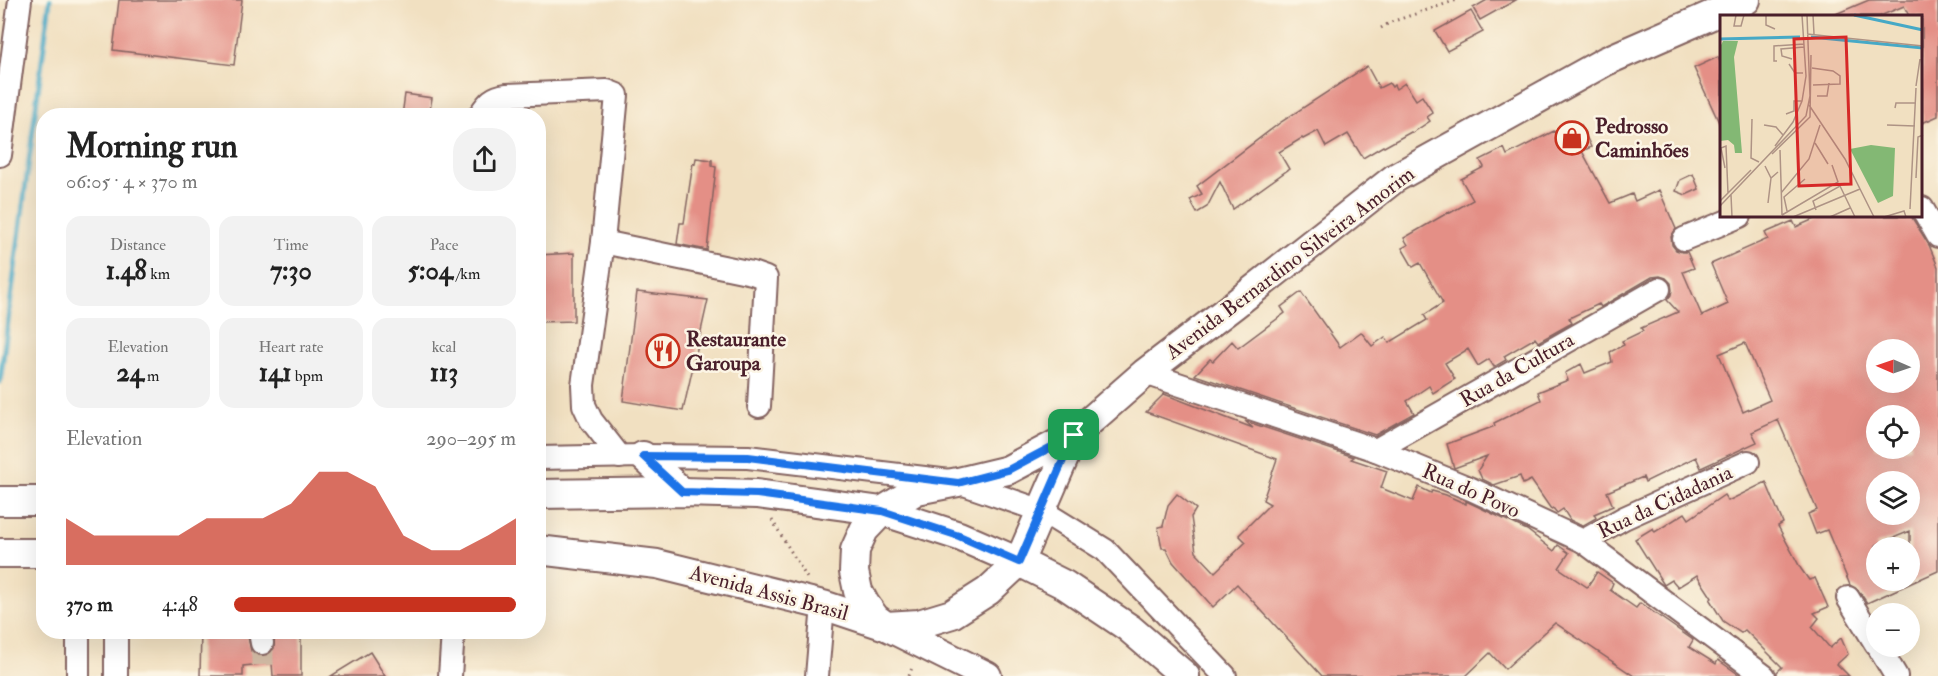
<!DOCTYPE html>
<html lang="en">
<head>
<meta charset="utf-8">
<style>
  body { margin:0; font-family:"IM FELL Double Pica",serif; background:#f2f2f2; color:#222; height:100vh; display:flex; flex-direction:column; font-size:22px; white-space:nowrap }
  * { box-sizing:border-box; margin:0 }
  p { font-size:20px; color:#767676 }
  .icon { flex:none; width:33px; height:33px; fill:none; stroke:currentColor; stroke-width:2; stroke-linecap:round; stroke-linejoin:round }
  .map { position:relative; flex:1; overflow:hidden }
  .details { position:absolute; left:36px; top:108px; width:510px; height:531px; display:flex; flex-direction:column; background:#fff; border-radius:24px; box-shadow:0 6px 24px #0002 }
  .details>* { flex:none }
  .needle { width:39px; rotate:272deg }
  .fabs { position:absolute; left:1866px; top:339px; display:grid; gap:12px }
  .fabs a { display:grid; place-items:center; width:54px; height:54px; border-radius:50%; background:#fff; box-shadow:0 6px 24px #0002; font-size:30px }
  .pin { position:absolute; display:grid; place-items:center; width:51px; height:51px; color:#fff; margin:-26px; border-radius:12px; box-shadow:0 3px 9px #0006 }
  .round { display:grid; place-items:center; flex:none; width:63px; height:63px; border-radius:24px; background:#f2f2f2 }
  .headline { display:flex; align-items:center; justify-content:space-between; height:102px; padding:0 30px }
  h1 { font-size:33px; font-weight:700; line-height:45px }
  .metrics { display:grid; grid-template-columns:repeat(3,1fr); gap:9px; height:102px; padding:6px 30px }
  .metrics div { display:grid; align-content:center; border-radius:15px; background:#f2f2f2; text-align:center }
  .metrics b { font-size:26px; font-weight:700 }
  .metrics small { font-size:16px; font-weight:400 }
  .metrics p { font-size:16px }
  .chart { height:168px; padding:12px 30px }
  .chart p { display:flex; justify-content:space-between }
  .chart svg { width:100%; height:108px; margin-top:6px; fill:#c8321e; opacity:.7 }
  ul { padding:0 30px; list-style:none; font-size:20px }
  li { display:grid; grid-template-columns:96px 72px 1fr; align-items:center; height:45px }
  li i { height:15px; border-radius:8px; background:#c8321e }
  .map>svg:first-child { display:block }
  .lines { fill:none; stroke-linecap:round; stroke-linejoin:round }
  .stream { stroke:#46a9c6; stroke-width:5 }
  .building { fill:#e48f86; fill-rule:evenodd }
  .minor-tunnel { stroke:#d0b9a3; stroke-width:22; stroke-dasharray:22 11; stroke-linecap:butt }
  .minor-casing { stroke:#846360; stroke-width:26 }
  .major-casing { stroke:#846360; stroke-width:32 }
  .path { stroke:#846360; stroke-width:3; stroke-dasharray:1.5 4.5; stroke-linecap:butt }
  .minor { stroke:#fff; stroke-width:22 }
  .major { stroke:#fff; stroke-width:28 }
  .route-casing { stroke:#fff; stroke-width:12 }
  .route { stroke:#1a73e8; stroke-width:8 }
  .labels { text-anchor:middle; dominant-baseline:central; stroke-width:5; stroke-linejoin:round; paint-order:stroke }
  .poi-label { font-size:21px; font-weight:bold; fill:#4a1f2b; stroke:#fcf5e5; text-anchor:start }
  .street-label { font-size:21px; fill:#4a1f2b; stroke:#fcf5e5 }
  .inset-river { fill:none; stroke:#46a9c6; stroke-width:3 }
  .inset-road { fill:none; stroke:#ae9385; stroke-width:1.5 }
  .view { fill:#d62828; fill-opacity:0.15; stroke:#d62828; stroke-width:3 }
  .inset-edge { fill:none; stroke:#4a1f2b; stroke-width:3 }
</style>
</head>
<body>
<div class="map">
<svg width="1938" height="676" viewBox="0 0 1938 676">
  <rect width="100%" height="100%" fill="#fcf5e5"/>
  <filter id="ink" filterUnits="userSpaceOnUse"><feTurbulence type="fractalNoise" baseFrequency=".0167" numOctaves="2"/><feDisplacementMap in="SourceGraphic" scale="12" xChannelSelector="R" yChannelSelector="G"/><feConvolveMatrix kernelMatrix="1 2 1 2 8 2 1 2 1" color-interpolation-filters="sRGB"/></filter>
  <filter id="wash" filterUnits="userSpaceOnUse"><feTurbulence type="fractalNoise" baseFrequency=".008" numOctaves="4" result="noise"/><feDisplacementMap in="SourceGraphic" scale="24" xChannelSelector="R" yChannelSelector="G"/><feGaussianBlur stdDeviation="1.35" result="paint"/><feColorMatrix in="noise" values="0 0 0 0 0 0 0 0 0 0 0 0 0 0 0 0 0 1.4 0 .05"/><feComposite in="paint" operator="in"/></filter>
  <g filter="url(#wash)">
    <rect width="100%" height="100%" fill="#f1e0c1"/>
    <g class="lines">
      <polyline class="stream" points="0,382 50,0"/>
    </g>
    <g id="blocks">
      <g class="building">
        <polygon points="119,0 242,0 234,65 113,50"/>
        <polygon points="1487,0 1516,0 1480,20 1473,8"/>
        <polygon points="1869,0 1938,0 1938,116 1922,123 1922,16 1909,16 1904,6 1880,16 1831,16"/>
        <polygon points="1471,11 1483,32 1447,51 1435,31"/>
        <polygon points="1718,57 1722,66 1722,129 1694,68"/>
        <polygon points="1367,66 1379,88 1389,83 1392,87 1394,85 1396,89 1405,83 1416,100 1422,96 1433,113 1427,117 1430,121 1412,133 1411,132 1384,147 1383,146 1363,158 1348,134 1326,147 1318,131 1303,139 1302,138 1279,152 1289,169 1233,209 1220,182 1207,207 1197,213 1190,200 1202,194 1197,186 1281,122"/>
        <polygon points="405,94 432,98 429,116 402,116"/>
        <path d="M1581,125L1591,147L1582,151L1610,203L1632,194L1635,201L1659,190L1676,229L1671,237L1672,245L1676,250L1682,252H1687L1694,268L1683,272L1702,316L1728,304L1711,264L1768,239L1765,233L1793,221L1796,227L1821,216H1911L1929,245L1938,267V571L1867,603L1859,591L1850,585L1827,530L1816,534L1808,514L1817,510L1778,420L1752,432L1757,442L1701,468L1696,457L1645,482L1643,477L1607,492L1613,506L1594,514L1596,518L1582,526L1570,520L1563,509L1557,513L1553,508L1551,509L1531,480L1523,484L1520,476L1494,485L1482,479L1478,470L1487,456L1454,468L1447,444L1495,426L1494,423L1541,400L1538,392L1568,380L1565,373L1581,364L1585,373L1612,362L1610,352L1624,345L1622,341L1643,331L1641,328L1678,312L1667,300L1671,295L1672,290L1671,283L1666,278L1660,276L1652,277L1601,307L1599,304L1569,318L1572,323L1538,342L1535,338L1504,356L1506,360L1494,367L1489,359L1478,366L1468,349L1445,363L1455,379L1433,393L1429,386L1407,401L1414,413L1375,435L1195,375L1210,359L1213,361L1232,341L1238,348L1285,313L1281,307L1301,292L1340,347L1361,332L1372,346L1385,337L1389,343L1427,320L1424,315L1443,303L1420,263L1413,267L1402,248L1408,245L1404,238L1449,212L1450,213L1473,200L1461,179L1484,167L1480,160L1504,148L1507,155L1554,131L1557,137ZM1745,343L1770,400L1743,412L1719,354ZM1876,350H1910V382H1876ZM1876,416H1910V448H1876ZM1876,482H1910V514H1876ZM1910,531V580H1876V545Z"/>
        <polygon points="696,158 712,160 712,166 716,167 707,250 677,244 680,223 684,223 693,163 695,164"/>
        <polygon points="1693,174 1699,189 1686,195 1676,191 1680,180"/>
        <polygon points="574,253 574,321 538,322 538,255"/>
        <polygon points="637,292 708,300 683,411 623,401"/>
        <polygon points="1164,394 1253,428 1245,421 1354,457 1351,459 1387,471 1381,488 1413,501 1419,487 1431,493 1432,491 1446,495 1466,504 1466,501 1527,530 1554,551 1558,545 1569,553 1559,568 1587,587 1597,572 1613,583 1610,590 1636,608 1640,603 1693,640 1689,647 1716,664 1718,660 1741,676 1634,676 1555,623 1505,669 1490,653 1466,676 1322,676 1237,584 1213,607 1173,562 1166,548 1162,548 1158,527 1163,526 1168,505 1177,494 1196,509 1191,517 1196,552 1215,572 1246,542 1239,535 1270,504 1263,500 1277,459 1146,412"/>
        <polygon points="1766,482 1783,523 1778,526 1801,569 1809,580 1815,578 1828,607 1814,613 1819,618 1812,627 1830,648 1841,638 1848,654 1837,664 1849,676 1777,676 1777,672 1782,667 1745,630 1741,633 1723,621 1710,600 1712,598 1697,575 1678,587 1672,580 1664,585 1635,539 1653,528 1655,532 1685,513 1689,519 1724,495 1728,501"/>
        <polygon points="201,632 247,632 251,651 257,655 264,656 270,654 274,648 274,632 301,632 301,676 273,676 272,663 243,666 243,676 200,676"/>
        <polygon points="370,652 385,676 331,676"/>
      </g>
    </g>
  </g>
  <g filter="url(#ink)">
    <use href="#blocks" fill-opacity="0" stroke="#846360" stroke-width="1.5"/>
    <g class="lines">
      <polyline class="minor-tunnel" points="262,643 263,676"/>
      <g class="minor-casing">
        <g id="minor">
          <path d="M479,116C488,103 491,97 507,95L607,91L617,95L603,242L583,385L584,405L591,420L620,457"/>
          <polyline points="0,155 20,0"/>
          <polyline points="1922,208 1938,236"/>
          <polyline points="1684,239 1740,216"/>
          <polyline points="603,242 752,273 766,278 759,406"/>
          <polyline points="1145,373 1376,450 1471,489 1583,541 1764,676"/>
          <polyline points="1376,450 1659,289"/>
          <polyline points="538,458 643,456 748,457 958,482 1042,511 1105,550 1225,676"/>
          <polyline points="1583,541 1624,518 1748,462"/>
          <polyline points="1848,598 1876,644"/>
          <polyline points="78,632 78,676"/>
          <polyline points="260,632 262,643"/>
          <polyline points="1878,646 1896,676"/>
          <polyline points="116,676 116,632"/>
          <polyline points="450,676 453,632"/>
          <polyline points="817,676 823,605"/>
        </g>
      </g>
      <g class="major-casing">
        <g id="major">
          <polyline points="1074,435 1019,562 988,591 952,614 919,624 886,626 875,618 865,604 858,591 854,572 855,550 864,530 882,511 917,490 958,482 1008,470 1074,435 1145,373 1234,305 1395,178 1606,61 1746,0"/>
          <polyline points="643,456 682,492"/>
          <polyline points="538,494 682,492 757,494 882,511 959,536 1019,562 1065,585 1129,628 1185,676"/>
          <polyline points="0,501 44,501"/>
          <polyline points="538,550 657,564 823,605 886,626 987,676"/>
          <polyline points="0,553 44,553"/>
        </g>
      </g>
      <g class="path">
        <polyline points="1381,28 1391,22 1457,0"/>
        <polyline points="772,520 807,578"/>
        <polyline points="909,676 913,665"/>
      </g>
      <use href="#minor" class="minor"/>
      <use href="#major" class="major"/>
    </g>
  </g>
  <g class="lines" filter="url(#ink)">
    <g class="route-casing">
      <polygon id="route" points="1074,435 1019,562 959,536 882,511 757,494 682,492 643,456 748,457 958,483 1008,470"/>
    </g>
    <use href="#route" class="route"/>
  </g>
  <defs>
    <g id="shop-ring" transform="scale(1.725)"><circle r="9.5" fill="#fcf5e5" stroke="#c8321e" stroke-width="1.5"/><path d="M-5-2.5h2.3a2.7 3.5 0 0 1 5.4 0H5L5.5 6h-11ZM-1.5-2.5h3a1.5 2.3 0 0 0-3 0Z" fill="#c8321e"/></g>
    <g id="restaurant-ring" transform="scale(1.725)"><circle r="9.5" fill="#fcf5e5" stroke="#c8321e" stroke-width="1.5"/><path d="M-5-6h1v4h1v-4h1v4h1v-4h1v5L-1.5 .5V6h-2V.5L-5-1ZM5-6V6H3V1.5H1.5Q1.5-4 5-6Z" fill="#c8321e"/></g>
  </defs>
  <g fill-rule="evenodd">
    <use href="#shop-ring" x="1572" y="138"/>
    <use href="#restaurant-ring" x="663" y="351"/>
  </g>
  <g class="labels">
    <g class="poi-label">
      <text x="1595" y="126">Pedrosso<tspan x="1595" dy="24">Caminhões</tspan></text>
      <text x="686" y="339">Restaurante<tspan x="686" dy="24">Garoupa</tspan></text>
    </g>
    <g class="street-label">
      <text transform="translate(1290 263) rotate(-37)">Avenida Bernardino Silveira Amorim</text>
      <text transform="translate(1517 370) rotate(-30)">Rua da Cultura</text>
      <text transform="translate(1471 491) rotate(24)">Rua do Povo</text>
      <text transform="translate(1665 502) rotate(-25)">Rua da Cidadania</text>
      <text transform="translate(769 593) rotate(15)">Avenida Assis Brasil</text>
    </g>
  </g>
  <g transform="translate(1720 15)">
    <rect width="202" height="202" fill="#f1e0c1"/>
    <path d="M3,26H18L14,42L22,138H15L14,130L8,125L0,126V32ZM151,130L175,133L173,181L158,188L130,134Z" fill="#83b874"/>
    <path class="inset-river" d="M134,0L203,15M91,22L203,33M0,24L80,22"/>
    <path class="inset-road" d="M16,0L14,11H21L24,0M46,0V10L55,14M93,0L94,19M87,19L203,31M72,44L62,41L61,34L84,32M57,46H54V31L84,29M69,49L75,58H83M92,53L113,56L120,61V69L93,70M196,71L200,44M97,81H107L109,68M89,90L125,144L154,202M175,93L176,88H195M66,99L74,96V86H82M32,104L31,143L39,147M44,110L56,112L63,120M167,110L195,111M95,128L108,149M55,131L73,107L82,86L86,61L82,0M60,135L62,200M52,139L90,102L91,40M45,151L51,163L58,157M5,153L1,133L6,131L8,178M196,163L198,122L203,120M61,178L89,144L100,110M11,180L12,202M0,186L31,155M48,188L51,163M0,191L86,101L90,81L87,0M190,194L196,73M96,195L93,186L120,171L135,202M67,196L64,182L85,164M62,200L118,167L112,150M73,202L140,174M110,202L130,193M164,202L184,196L186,202"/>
    <path class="view" d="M126,22L131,169L79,171L74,24Z"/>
    <rect width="202" height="202" class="inset-edge"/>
  </g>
</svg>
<div class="fabs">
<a><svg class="needle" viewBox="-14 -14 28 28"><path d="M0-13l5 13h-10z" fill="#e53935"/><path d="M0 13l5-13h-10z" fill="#767676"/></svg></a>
<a><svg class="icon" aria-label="locate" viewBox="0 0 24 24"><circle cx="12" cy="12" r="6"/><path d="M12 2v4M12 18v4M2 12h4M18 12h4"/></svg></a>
<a><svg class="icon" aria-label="layers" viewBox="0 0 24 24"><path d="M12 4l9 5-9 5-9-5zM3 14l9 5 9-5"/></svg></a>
<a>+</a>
<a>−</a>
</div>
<div class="pin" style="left:1074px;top:435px;background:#1e9e55"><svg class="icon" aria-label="arrive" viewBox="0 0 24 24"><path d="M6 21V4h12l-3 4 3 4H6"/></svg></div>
<section class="details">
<div class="headline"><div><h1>Morning run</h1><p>06:05 · 4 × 370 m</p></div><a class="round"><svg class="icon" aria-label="share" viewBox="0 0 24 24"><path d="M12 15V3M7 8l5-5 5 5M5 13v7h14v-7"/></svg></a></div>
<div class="metrics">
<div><p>Distance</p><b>1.48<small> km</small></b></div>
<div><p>Time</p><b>7:30</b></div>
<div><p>Pace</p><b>5:04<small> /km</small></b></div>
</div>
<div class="metrics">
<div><p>Elevation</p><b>24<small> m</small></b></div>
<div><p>Heart rate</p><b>141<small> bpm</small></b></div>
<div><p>kcal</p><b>113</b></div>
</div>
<div class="chart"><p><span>Elevation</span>290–295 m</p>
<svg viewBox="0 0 160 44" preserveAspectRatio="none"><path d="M0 44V25L10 32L20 32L30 32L40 32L50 25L60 25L70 25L80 19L90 6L100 6L110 12L120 32L130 38L140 38L150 32L160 25V44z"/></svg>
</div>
<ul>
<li><b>370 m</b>4:48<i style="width:100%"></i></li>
</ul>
</section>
</div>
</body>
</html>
